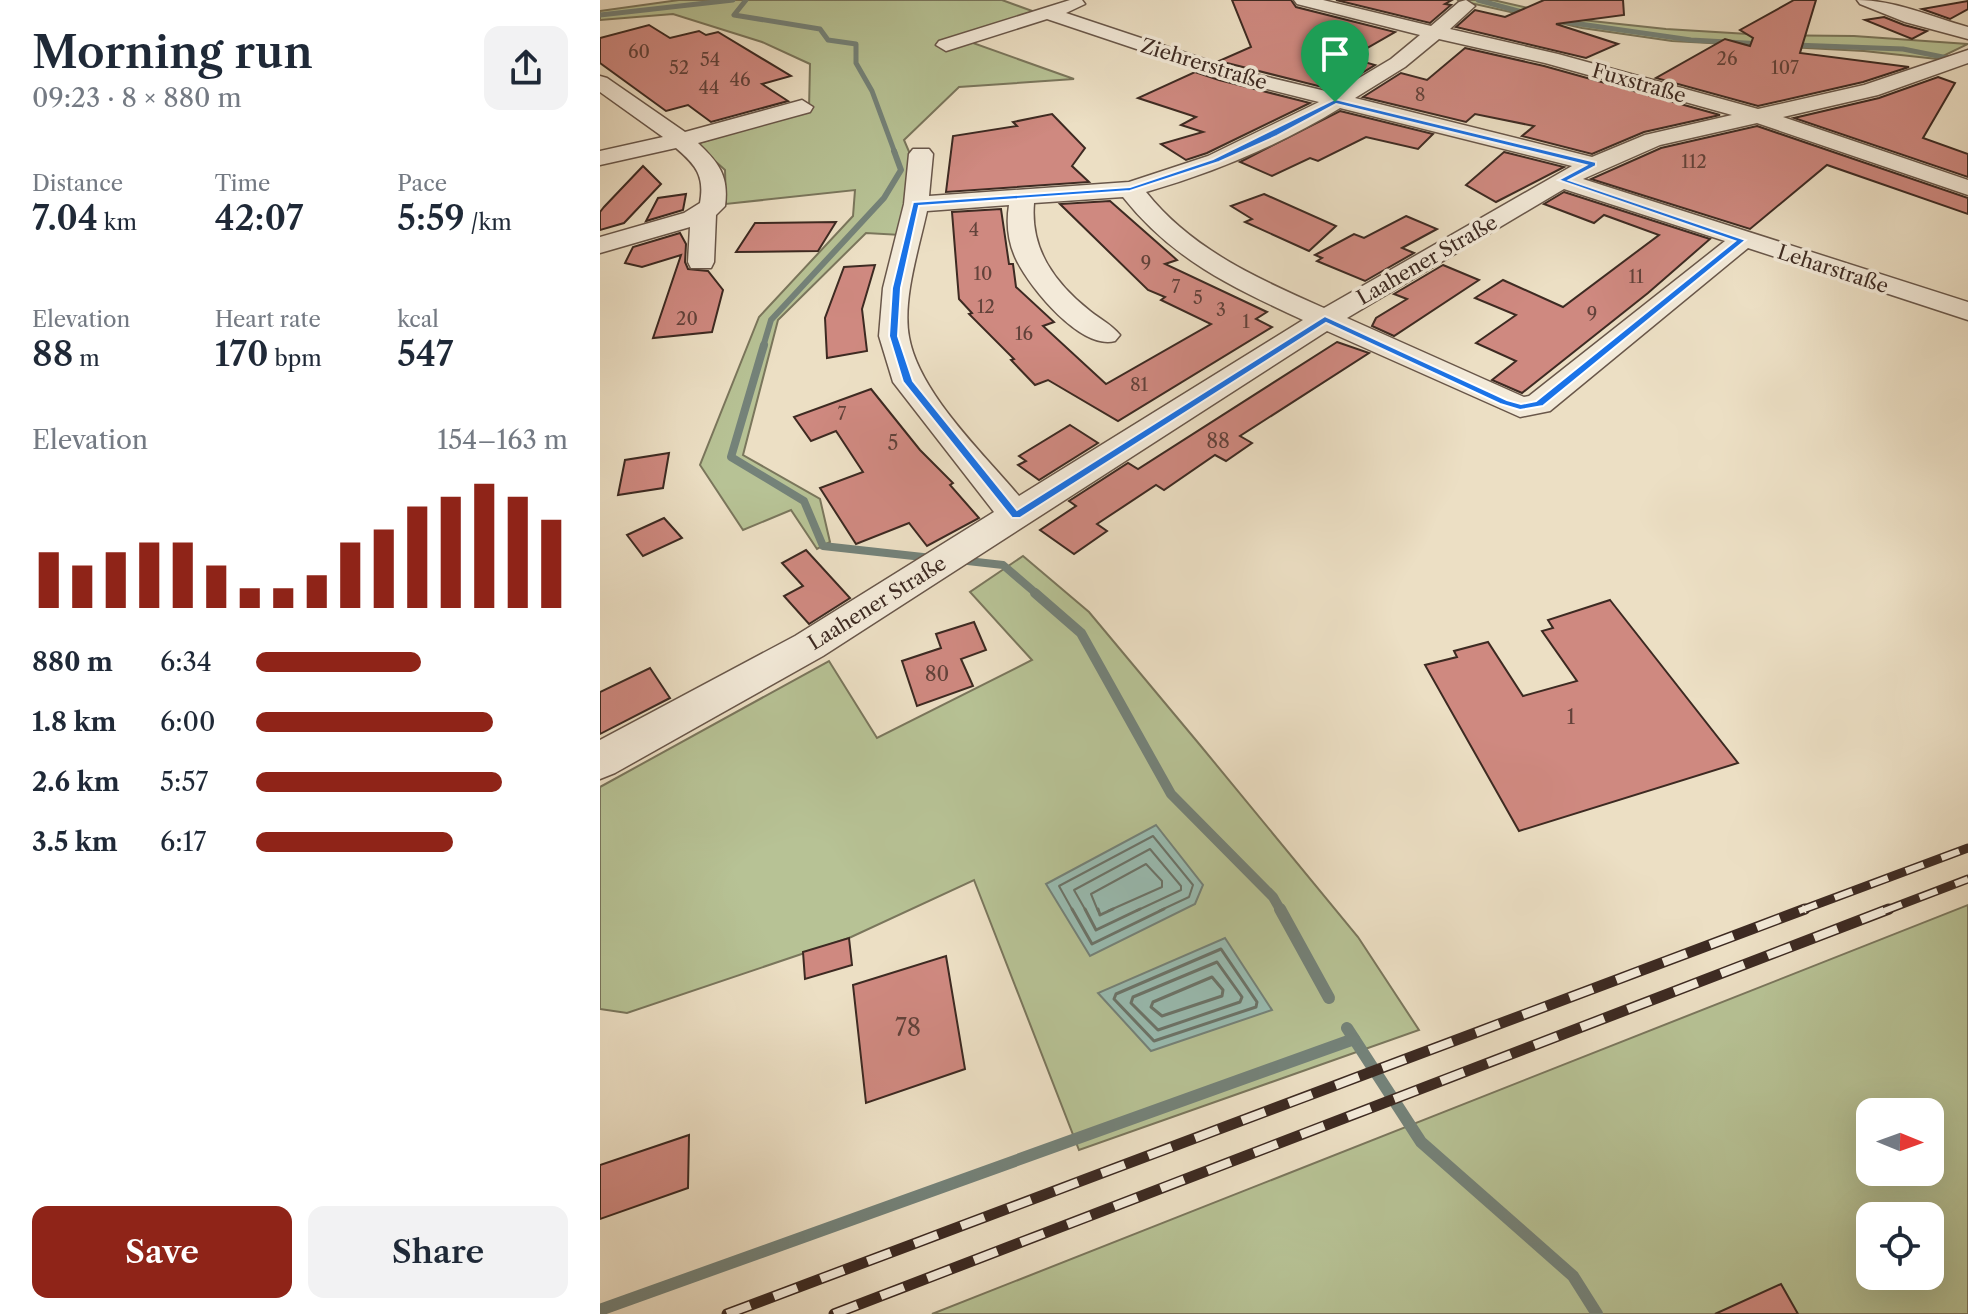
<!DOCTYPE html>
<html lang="en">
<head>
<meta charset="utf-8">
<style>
  body { margin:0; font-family:"Libre Caslon Text",serif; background:#f2f2f3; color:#1f2937; height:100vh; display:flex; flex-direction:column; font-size:30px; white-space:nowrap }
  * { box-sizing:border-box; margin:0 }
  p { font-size:26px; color:#747a83 }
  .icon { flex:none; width:44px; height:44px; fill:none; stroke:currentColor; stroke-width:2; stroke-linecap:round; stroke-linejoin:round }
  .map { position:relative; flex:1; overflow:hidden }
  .side { display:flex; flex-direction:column; background:#fff; width:600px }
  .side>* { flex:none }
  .needle { width:52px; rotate:91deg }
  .buttons { position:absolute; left:1256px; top:1098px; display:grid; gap:16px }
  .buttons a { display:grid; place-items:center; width:88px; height:88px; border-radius:16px; background:#fff; box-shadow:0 8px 32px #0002; font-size:40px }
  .pin { position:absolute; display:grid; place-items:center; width:68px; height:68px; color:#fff; margin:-82px -34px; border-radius:50% 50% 50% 0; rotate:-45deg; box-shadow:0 0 8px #0007 }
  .pin .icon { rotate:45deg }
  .round { display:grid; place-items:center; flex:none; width:84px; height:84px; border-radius:16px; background:#f2f2f3 }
  .overview { display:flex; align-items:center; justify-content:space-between; height:136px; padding:0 32px }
  h1 { font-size:44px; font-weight:600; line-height:60px }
  .stats { display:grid; grid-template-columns:repeat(3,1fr); gap:12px; height:136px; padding:8px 32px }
  .stats div { display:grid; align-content:center }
  .stats b { font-size:34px; font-weight:600 }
  .stats small { font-size:22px; font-weight:400 }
  .stats p { font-size:22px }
  .chart { height:224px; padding:16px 32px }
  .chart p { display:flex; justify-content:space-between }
  .chart svg { width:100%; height:144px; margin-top:8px; stroke:#8f2418; stroke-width:6 }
  .action { display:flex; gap:16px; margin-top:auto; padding:16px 32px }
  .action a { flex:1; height:92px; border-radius:16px; background:#8f2418; color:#fff; font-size:32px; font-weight:600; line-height:92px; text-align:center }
  .action a+a { background:#f2f2f3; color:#1f2937 }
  ul { padding:0 32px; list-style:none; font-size:26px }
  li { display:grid; grid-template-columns:128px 96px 1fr; align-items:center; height:60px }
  li i { height:20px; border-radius:10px; background:#8f2418 }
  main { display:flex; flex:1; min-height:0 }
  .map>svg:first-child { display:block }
  .green { fill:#b7c295; stroke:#7a765c; stroke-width:2; fill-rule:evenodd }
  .water { fill:#99bdb3; stroke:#748279; stroke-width:2 }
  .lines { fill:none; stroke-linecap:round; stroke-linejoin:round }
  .shore-far1 { stroke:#6b746a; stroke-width:2 }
  .shore { stroke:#6b746a; stroke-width:3 }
  .stream-far4 { stroke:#748279; stroke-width:5 }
  .stream-far3 { stroke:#748279; stroke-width:6 }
  .stream-far2 { stroke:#748279; stroke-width:8 }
  .stream-far1 { stroke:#748279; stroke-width:10 }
  .stream { stroke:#748279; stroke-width:12 }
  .building { fill:#cf8980; stroke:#3d2a22; stroke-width:2 }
  .minor-casing { stroke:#69574a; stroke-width:3 }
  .minor { fill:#f3ead9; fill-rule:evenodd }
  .rail-far1-casing { stroke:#3d2a22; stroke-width:9 }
  .rail-casing { stroke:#3d2a22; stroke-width:11 }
  .rail-far1 { stroke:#f3ead9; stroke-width:6; stroke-dasharray:19; stroke-linecap:butt }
  .rail { stroke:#f3ead9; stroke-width:8; stroke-dasharray:25; stroke-linecap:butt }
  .route { fill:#1a73e8; stroke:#fff; stroke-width:2; fill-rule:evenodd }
  .labels { text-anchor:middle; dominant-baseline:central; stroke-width:7; stroke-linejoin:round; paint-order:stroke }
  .far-number-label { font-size:18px; fill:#62423a }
  .far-street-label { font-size:20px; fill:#3d2a22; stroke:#f3ead9 }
  .number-label { font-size:20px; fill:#62423a }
  .near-number-label { font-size:24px; fill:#62423a }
</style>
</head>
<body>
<main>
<section class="side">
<div class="overview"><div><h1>Morning run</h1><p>09:23 · 8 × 880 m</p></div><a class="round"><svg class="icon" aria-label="share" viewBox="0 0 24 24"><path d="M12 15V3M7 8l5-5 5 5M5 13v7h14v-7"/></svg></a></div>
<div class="stats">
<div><p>Distance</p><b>7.04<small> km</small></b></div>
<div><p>Time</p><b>42:07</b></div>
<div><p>Pace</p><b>5:59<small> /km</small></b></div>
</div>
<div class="stats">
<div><p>Elevation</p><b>88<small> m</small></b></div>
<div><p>Heart rate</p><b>170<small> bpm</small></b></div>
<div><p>kcal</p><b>547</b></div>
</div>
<div class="chart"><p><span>Elevation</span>154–163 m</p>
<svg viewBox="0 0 160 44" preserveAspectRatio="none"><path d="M5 44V27M15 44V31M25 44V27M35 44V24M45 44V24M55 44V31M65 44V38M75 44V38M85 44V34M95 44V24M105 44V20M115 44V13M125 44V10M135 44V6M145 44V10M155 44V17"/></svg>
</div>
<ul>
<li><b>880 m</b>6:34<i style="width:53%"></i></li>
<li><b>1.8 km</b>6:00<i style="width:76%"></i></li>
<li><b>2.6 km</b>5:57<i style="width:79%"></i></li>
<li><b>3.5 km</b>6:17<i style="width:63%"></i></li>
</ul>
<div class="action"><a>Save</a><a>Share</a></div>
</section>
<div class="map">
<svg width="1368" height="1314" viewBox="0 0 1368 1314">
  <rect width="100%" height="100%" fill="#ecdfc4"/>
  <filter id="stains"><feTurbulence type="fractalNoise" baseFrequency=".0025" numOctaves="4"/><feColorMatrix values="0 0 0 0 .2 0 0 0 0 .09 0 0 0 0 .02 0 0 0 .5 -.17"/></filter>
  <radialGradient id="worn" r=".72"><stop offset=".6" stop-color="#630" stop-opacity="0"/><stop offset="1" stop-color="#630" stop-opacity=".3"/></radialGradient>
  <g class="green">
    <polygon points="79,0 402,0 435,12 359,38 474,79 359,87 304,140 313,161 301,235 266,233 178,320 143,455 220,499 230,542 217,549 191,510 143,530 100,465 159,317 253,216 255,190 126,204 125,170 96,144 209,109 210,64 162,42 73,14 0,20 0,11"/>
    <polygon points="857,0 893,0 982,20 1066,29 1165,35 1254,36 1368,44 1337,59 1264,51 1072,41 982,28"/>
    <polygon points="423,556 489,612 600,745 758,937 819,1030 479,1150 374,880 249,938 27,1013 0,1009 0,787 229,661 277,738 432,660 370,592"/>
    <path d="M1368,905V1314H332ZM1270,1112H1330V1172H1270ZM1270,1216H1330V1276H1270Z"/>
  </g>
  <g class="water">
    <polygon points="556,825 603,885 595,904 490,956 446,884"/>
    <polygon points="625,938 672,1010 551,1051 498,993"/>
  </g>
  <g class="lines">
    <g class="shore-far1">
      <polyline points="473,911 459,886 553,836 593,885 589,897 559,911"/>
      <polyline points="486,911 474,890 550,849 581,886 581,890 536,911"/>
      <polyline points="498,911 491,894 546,864 562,881 562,887 508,911"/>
    </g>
    <g class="shore">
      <polyline points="472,909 492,944 564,909"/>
      <polyline points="485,909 496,930 540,909"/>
      <polyline points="498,909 500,915 513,909"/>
      <polygon points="621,949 657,1002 656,1007 554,1041 514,999 516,994"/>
      <polygon points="617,962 642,997 640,1002 558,1030 531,1003 533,997"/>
      <polygon points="612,977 623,990 622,996 562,1016 551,1007 553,1002"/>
    </g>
    <g class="stream-far4">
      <polyline points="146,0 134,15 220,29 228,40 256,44 256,63 272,91 295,153"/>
      <polyline points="878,0 929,14"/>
      <polyline points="0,15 133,0"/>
      <polyline points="959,21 1091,40 1163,44"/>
      <polyline points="1194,45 1303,49 1368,62"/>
    </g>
    <polyline class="stream-far3" points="163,347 171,320 284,198 301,170 294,151"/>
    <g class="stream-far2">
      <polyline points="164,345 131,457 204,501 223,546 332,558"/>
      <polyline points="359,560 403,565 438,595"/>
    </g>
    <polyline class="stream-far1" points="435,593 481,633 571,794 673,897 681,911"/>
    <g class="stream">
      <polyline points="680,909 729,998"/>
      <polyline points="747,1028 821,1142 973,1276 997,1314"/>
      <polyline points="0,1310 754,1039"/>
    </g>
  </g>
  <g class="building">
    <polygon points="632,0 691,0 696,7 795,32 750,58 775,65 734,90 619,61 651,47"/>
    <polygon points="736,0 852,0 845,4 851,5 830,23"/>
    <polygon points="944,0 1023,0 1024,15 956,24 1018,44 986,58 856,27 875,10 905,17"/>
    <polygon points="1194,0 1216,0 1200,53 1309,67 1263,82 1158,106 1056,78 1125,39 1150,46 1153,38 1140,30"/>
    <polygon points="1368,1 1368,9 1350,19 1322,9"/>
    <polygon points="1284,17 1304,25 1327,31 1312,39 1265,20"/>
    <polygon points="49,25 70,38 99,31 106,35 118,32 191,76 162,84 188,101 111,122 88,105 66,111 0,63 0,38"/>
    <polygon points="865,48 944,66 1120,115 1044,132 992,154 922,136 934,126 875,114 866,122 763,97 801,73 827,80"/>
    <polygon points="595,72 619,80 710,103 607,153 586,160 561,144 603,132 581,125 596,117 538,98"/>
    <polygon points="1338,77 1355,83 1323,138 1368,154 1368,177 1194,118 1279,98"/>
    <polygon points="740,111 833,134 818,149 766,137 718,161 710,158 672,176 640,162"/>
    <polygon points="452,114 485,148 472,166 489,182 346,192 353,136 417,126 413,122"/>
    <polygon points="1157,126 1368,198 1368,214 1227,165 1150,229 991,179 1061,148"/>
    <polygon points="904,152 964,167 896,202 866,185"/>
    <polygon points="43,166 61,184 24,223 0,230 0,212 4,207"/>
    <polygon points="964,192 1110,239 1048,293 922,393 892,380 916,361 876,343 916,315 875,298 903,280 963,307 1059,235 1004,215 994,223 944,204"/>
    <polygon points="86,194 83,210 46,221 58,198"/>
    <polygon points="664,194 736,226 709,251 645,222 652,219 631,206"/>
    <polygon points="510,201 577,260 565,264 667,312 656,319 672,327 518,421 448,380 435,385 411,360 414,359 369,314 372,313 359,299 352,212 401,209 409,264 413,264 416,287 454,322 443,326 506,384 611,324 561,300 565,297 548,290 460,204"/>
    <polygon points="806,216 837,229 802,248 814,253 765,281 717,261 722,258 715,255 754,234 764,238"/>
    <polygon points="236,222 218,251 136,252 155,223"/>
    <polygon points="80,233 86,244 85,262 88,269 108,271 123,290 112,332 53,338 81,255 42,267 25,263 33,247"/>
    <polygon points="275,265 262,309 267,351 227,358 225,318 244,267"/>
    <polygon points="843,265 879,280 794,336 772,326 776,318 807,299 794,294"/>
    <polygon points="737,342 769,353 640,436 652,443 626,461 615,455 564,490 556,485 497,524 507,531 474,554 440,530 476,506 469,501 528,463 538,469"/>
    <polygon points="271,389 320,450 353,483 350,485 379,518 327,546 309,523 256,544 220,488 263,472 236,431 211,441 194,417"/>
    <polygon points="470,425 498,443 439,480 418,465 426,461 419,456"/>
    <polygon points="69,453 63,488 18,495 25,460"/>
    <polygon points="64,518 82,538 43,556 27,535"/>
    <polygon points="206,550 250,598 209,624 184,596 203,586 182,563"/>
    <polygon points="1010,600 1138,763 919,831 825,665 857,657 854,651 888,642 923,696 977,681 942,631 953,628 948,620"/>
    <polygon points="374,622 386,650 361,659 373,686 317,706 302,661 341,648 336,634"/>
    <polygon points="50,668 70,698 0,734 0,692"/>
    <polygon points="249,938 252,965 205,979 203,952"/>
    <polygon points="346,956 365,1069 266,1103 253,985"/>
    <polygon points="89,1135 88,1188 0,1219 0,1165"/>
    <polygon points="1181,1284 1198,1314 1115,1314"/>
  </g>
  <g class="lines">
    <g class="minor-casing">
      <g id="minor">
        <path d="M470,0H482L485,4L466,13L634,69L734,93L791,59L820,35L697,4L694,0H723L831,26L859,2L866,0L875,6L850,29L958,54L1158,109L1264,85L1368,50V63L1278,95L1183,117L1368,180V195L1157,123L1060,145L983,179L1368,302V320L1148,248L950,411L920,417L727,331L223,656L15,773L0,779V740L195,636L394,512L293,382L279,336L283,288L304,204L309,154L313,149H329L333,154L329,196L529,182L608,156L719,102L620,77L447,19L346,51L336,45L339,41ZM839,39L945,63L1132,115L1045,135L992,157L755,98L805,67ZM740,108L972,166L724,308C658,279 591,249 546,192C613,173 680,145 740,108ZM964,189L1125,241L929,396L924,397L747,318ZM523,197C573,260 632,287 703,320L419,496C383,453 319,393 309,337C302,300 319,248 327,211L409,205C406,224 408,243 417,261C431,289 481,350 515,341L520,335C512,325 500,319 490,311C455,283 430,250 434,203Z"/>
        <path d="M1257,0C1295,0 1331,17 1368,27V39L1305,22L1260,4Z"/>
        <path d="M0,76L7,78L85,132L202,100L213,107L210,112L98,143C119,163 129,176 125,206L116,215L114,262L111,268H91L88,262L90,227L0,253V237L84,213L100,203C105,176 96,165 76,148L0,165V151L63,137L0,92Z"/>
      </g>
    </g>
    <use href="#minor" class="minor"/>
    <g class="rail-far1-casing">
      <g id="rail-far1">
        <polyline points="1199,911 1368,848"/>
        <polyline points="1284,911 1368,879"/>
      </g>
    </g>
    <g class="rail-casing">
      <g id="rail">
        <polyline points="127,1314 1205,909"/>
        <polyline points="234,1314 1289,909"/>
      </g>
    </g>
    <use href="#rail-far1" class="rail-far1"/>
    <use href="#rail" class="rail"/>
  </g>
  <path class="route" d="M735,99L996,162V166L969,180L1146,240L943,406L920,410L900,404L726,323L420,518H412L303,382L289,336L292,288L313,202L530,187L613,159ZM736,104L986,165L958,180L1135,241L936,401L921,404L907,400L725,316L417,510L313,381L298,336L301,288L319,206L530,191L619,162L677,136Z"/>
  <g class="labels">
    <g class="far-number-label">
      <text x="39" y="52">60</text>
      <text x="1127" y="59">26</text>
      <text x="110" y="60">54</text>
      <text x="79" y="68">52</text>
      <text x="1185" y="68">107</text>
      <text x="140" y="80">46</text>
      <text x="109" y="88">44</text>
      <text x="820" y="95">8</text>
      <text x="1094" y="162">112</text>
      <text x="374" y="230">4</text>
      <text x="546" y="263">9</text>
      <text x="383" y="274">10</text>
      <text x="1036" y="277">11</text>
      <text x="576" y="287">7</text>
      <text x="598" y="298">5</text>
      <text x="386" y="307">12</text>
      <text x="621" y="310">3</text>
      <text x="992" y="314">9</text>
      <text x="87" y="319">20</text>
      <text x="646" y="322">1</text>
      <text x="424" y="334">16</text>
      <text x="539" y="385">81</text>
      <text x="242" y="414">7</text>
    </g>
    <g class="far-street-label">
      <text transform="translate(604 64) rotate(17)">Ziehrerstraße</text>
      <text transform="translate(1039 83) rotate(16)">Fuxstraße</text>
      <text transform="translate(827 260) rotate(-30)">Laahener Straße</text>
      <text transform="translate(1233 269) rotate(18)">Leharstraße</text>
      <text transform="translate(277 603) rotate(-32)">Laahener Straße</text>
    </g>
    <g class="number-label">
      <text x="618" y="441">88</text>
      <text x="293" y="443">5</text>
      <text x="337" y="674">80</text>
      <text x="971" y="717">1</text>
    </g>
    <g class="near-number-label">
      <text x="308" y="1027">78</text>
    </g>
  </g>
  <rect width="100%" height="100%" filter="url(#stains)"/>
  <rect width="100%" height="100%" fill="url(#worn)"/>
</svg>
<div class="buttons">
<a><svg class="needle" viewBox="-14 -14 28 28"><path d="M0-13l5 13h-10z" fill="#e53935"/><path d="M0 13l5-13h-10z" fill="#747a83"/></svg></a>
<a><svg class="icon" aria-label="locate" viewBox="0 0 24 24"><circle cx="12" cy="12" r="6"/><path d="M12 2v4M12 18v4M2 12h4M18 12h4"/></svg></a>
</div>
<div class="pin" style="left:735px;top:102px;background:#1e9e55"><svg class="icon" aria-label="arrive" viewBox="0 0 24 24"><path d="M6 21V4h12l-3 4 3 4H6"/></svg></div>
</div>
</main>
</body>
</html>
